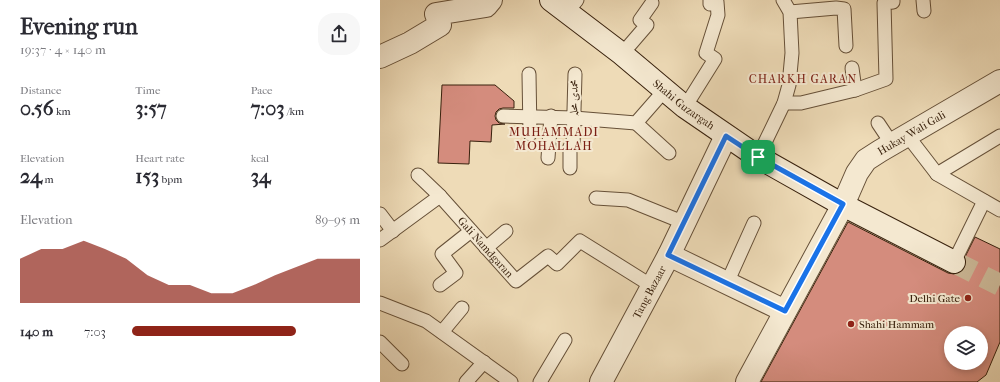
<!DOCTYPE html>
<html lang="en">
<head>
<meta charset="utf-8">
<style>
  body { margin:0; font-family:"IM FELL French Canon",Amiri,serif; background:#f7f7f7; color:#2b2b33; height:100vh; display:flex; flex-direction:column; font-size:15px; white-space:nowrap }
  * { box-sizing:border-box; margin:0 }
  p { font-size:13px; color:#7c7c81 }
  .icon { flex:none; width:22px; height:22px; fill:none; stroke:currentColor; stroke-width:2; stroke-linecap:round; stroke-linejoin:round }
  .map { position:relative; flex:1; overflow:hidden }
  .side { display:flex; flex-direction:column; background:#fff; width:380px }
  .side>* { flex:none }
  .fabs { position:absolute; left:564px; top:326px; display:grid; gap:8px }
  .fabs a { display:grid; place-items:center; width:44px; height:44px; border-radius:50%; background:#fff; box-shadow:0 2px 6px #0003; font-size:20px }
  .pin { position:absolute; display:grid; place-items:center; width:34px; height:34px; color:#fff; margin:-17px; border-radius:8px; box-shadow:0 2px 6px #0006 }
  .round { display:grid; place-items:center; flex:none; width:42px; height:42px; border-radius:16px; background:#f7f7f7 }
  .overview { display:flex; align-items:center; justify-content:space-between; height:68px; padding:0 20px }
  h1 { font-size:22px; font-weight:800; line-height:30px }
  .metrics { display:grid; grid-template-columns:repeat(3,1fr); gap:6px; height:68px; padding:4px 20px }
  .metrics div { display:grid; align-content:center }
  .metrics b { font-size:20px; font-weight:800 }
  .metrics small { font-size:11px; font-weight:400 }
  .metrics p { font-size:11px }
  .chart { height:112px; padding:8px 20px }
  .chart p { display:flex; justify-content:space-between }
  .chart svg { width:100%; height:72px; margin-top:4px; fill:#8f2418; opacity:.7 }
  ul { padding:0 20px; list-style:none; font-size:13px }
  li { display:grid; grid-template-columns:64px 48px 1fr; align-items:center; height:30px }
  li i { height:10px; border-radius:5px; background:#8f2418 }
  main { display:flex; flex:1; min-height:0 }
  .map>svg:first-child { display:block }
  .building { fill:#d48c7d; stroke:#38210d; fill-rule:evenodd }
  .lines { fill:none; stroke-linecap:round; stroke-linejoin:round }
  .secondary-tunnel { stroke:#cab695; stroke-width:22; stroke-dasharray:22 11; stroke-linecap:butt }
  .lane-casing { stroke:#665038; stroke-width:15 }
  .street-casing { stroke:#665038; stroke-width:24 }
  .secondary-casing { stroke:#38210d; stroke-width:24 }
  .lane { stroke:#f4e8d0; stroke-width:13 }
  .street { stroke:#f4e8d0; stroke-width:22 }
  .secondary { stroke:#f4e8d0; stroke-width:22 }
  .route-casing { stroke:#fff; stroke-width:8 }
  .route { stroke:#1a73e8; stroke-width:5 }
  .poi-dot { fill:#8f2418; stroke:#f4e8d0; stroke-width:1.5 }
  .labels { text-anchor:middle; dominant-baseline:central; stroke-width:4; stroke-linejoin:round; paint-order:stroke }
  .street-label { font-size:11px; fill:#38210d; stroke:#f4e8d0 }
  .poi-label { font-size:11px; fill:#38210d; stroke:#f4e8d0; text-anchor:end }
  .neighbourhood-label { font-size:12px; letter-spacing:1px; fill:#7a1f14; stroke:#f4e8d0 }
</style>
</head>
<body>
<main>
<section class="side">
<div class="overview"><div><h1>Evening run</h1><p>19:37 · 4 × 140 m</p></div><a class="round"><svg class="icon" aria-label="share" viewBox="0 0 24 24"><path d="M12 15V3M7 8l5-5 5 5M5 13v7h14v-7"/></svg></a></div>
<div class="metrics">
<div><p>Distance</p><b>0.56<small> km</small></b></div>
<div><p>Time</p><b>3:57</b></div>
<div><p>Pace</p><b>7:03<small> /km</small></b></div>
</div>
<div class="metrics">
<div><p>Elevation</p><b>24<small> m</small></b></div>
<div><p>Heart rate</p><b>153<small> bpm</small></b></div>
<div><p>kcal</p><b>34</b></div>
</div>
<div class="chart"><p><span>Elevation</span>89–95 m</p>
<svg viewBox="0 0 160 44" preserveAspectRatio="none"><path d="M0 44V17L10 11L20 11L30 6L40 11L50 17L60 27L70 33L80 33L90 38L100 38L110 33L120 27L130 22L140 17L150 17L160 17V44z"/></svg>
</div>
<ul>
<li><b>140 m</b>7:03<i style="width:72%"></i></li>
</ul>
</section>
<div class="map">
<svg width="620" height="382" viewBox="0 0 620 382">
  <rect width="100%" height="100%" fill="#eedbb7"/>
  <filter id="stains"><feTurbulence type="fractalNoise" baseFrequency=".005" numOctaves="4"/><feColorMatrix values="0 0 0 0 .2 0 0 0 0 .09 0 0 0 0 .02 0 0 0 .5 -.17"/></filter>
  <radialGradient id="worn" r=".72"><stop offset=".6" stop-color="#630" stop-opacity="0"/><stop offset="1" stop-color="#630" stop-opacity=".3"/></radialGradient>
  <g class="building">
    <polygon points="62,85 115,85 134,101 134,108 123,108 119,109 116,112 115,116 116,120 119,123 125,124 112,125 111,142 90,141 89,164 58,163"/>
    <path d="M468,222L568,273L574,274L580,273L585,268L586,262L585,257L595,237L620,249V342L606,375L597,382H381ZM571,333H601V363H571Z"/>
  </g>
  <g class="lines">
    <polyline class="secondary-tunnel" points="574,262 620,285"/>
    <g class="lane-casing">
      <g id="lane">
        <polyline points="543,0 544,11"/>
        <polyline points="187,12 197,0"/>
        <polyline points="410,12 456,8 464,9 466,46"/>
        <polyline points="242,54 267,25 260,20 272,3"/>
        <polyline points="472,68 475,90"/>
        <polyline points="149,74 150,134"/>
        <polyline points="404,103 421,103 475,90 506,79 504,3 513,2 513,0"/>
        <polyline points="305,107 335,59 326,53 338,15 337,2 330,4 330,0"/>
        <polyline points="123,116 194,118 256,123 284,91"/>
        <polyline points="256,123 289,153"/>
        <polyline points="498,123 512,144"/>
        <polyline points="527,135 557,174 620,136"/>
        <polyline points="378,157 404,103 409,85 412,53 410,12 403,0"/>
        <polyline points="168,158 171,116"/>
        <polyline points="190,168 190,147 193,146 195,74"/>
        <polyline points="557,174 620,210"/>
        <polyline points="38,175 60,196"/>
        <polyline points="216,198 248,200 305,223"/>
        <polyline points="0,214 13,231"/>
        <path id="s1" d="M0,240L60,196L136,281L168,256L177,264L200,241L272,286"/>
        <polyline points="106,248 126,231"/>
        <polyline points="574,262 604,201"/>
        <polyline points="347,283 374,223"/>
        <polyline points="60,285 76,273 62,254 91,231"/>
        <polyline points="0,303 46,321 131,382"/>
        <polyline points="62,332 82,308"/>
        <polyline points="0,342 22,364"/>
        <polyline points="86,382 104,362"/>
        <polyline points="160,382 185,340"/>
      </g>
    </g>
    <g class="street-casing">
      <g id="street">
        <polyline points="0,57 30,43 60,25 56,14 106,6 111,0"/>
        <polyline points="289,255 405,311"/>
        <path id="s2" d="M221,382L289,255L346,136"/>
        <path id="s3" d="M367,382L463,205L477,173L486,160L500,151L620,81"/>
      </g>
    </g>
    <g class="secondary-casing">
      <g id="secondary">
        <path id="s4" d="M171,0L242,54L305,107L378,157L463,205L574,262"/>
      </g>
    </g>
    <use href="#lane" class="lane"/>
    <use href="#street" class="street"/>
    <use href="#secondary" class="secondary"/>
  </g>
  <g class="lines">
    <g class="route-casing">
      <polygon id="route" points="346,136 378,157 463,204 405,311 288,255"/>
    </g>
    <use href="#route" class="route"/>
  </g>
  <g class="poi-dot">
    <circle cx="588" cy="298" r="4"/>
    <circle cx="471" cy="324" r="4"/>
  </g>
  <g class="labels">
    <g class="street-label">
      <text transform="translate(194 98) rotate(-89)">محمدی محلہ</text>
      <text stroke="none"><textPath href="#s4" startOffset="169">Shahi Guzargah</textPath></text>
      <text stroke="none"><textPath href="#s3" startOffset="305">Hukay Wali Gali</textPath></text>
      <text stroke="none"><textPath href="#s1" startOffset="143">Gali Namdgaran</textPath></text>
      <text stroke="none"><textPath href="#s2" startOffset="102">Tang Bazaar</textPath></text>
    </g>
    <g class="poi-label">
      <text x="580" y="298">Delhi Gate</text>
      <text x="479" y="324" text-anchor="start">Shahi Hammam</text>
    </g>
    <g class="neighbourhood-label">
      <text x="423" y="79">CHARKH GARAN</text>
      <text x="174" y="132">MUHAMMADI<tspan x="174" dy="14">MOHALLAH</tspan></text>
    </g>
  </g>
  <rect width="100%" height="100%" filter="url(#stains)"/>
  <rect width="100%" height="100%" fill="url(#worn)"/>
</svg>
<div class="fabs">
<a><svg class="icon" aria-label="layers" viewBox="0 0 24 24"><path d="M12 4l9 5-9 5-9-5zM3 14l9 5 9-5"/></svg></a>
</div>
<div class="pin" style="left:378px;top:157px;background:#1e9e55"><svg class="icon" aria-label="arrive" viewBox="0 0 24 24"><path d="M6 21V4h12l-3 4 3 4H6"/></svg></div>
</div>
</main>
</body>
</html>
